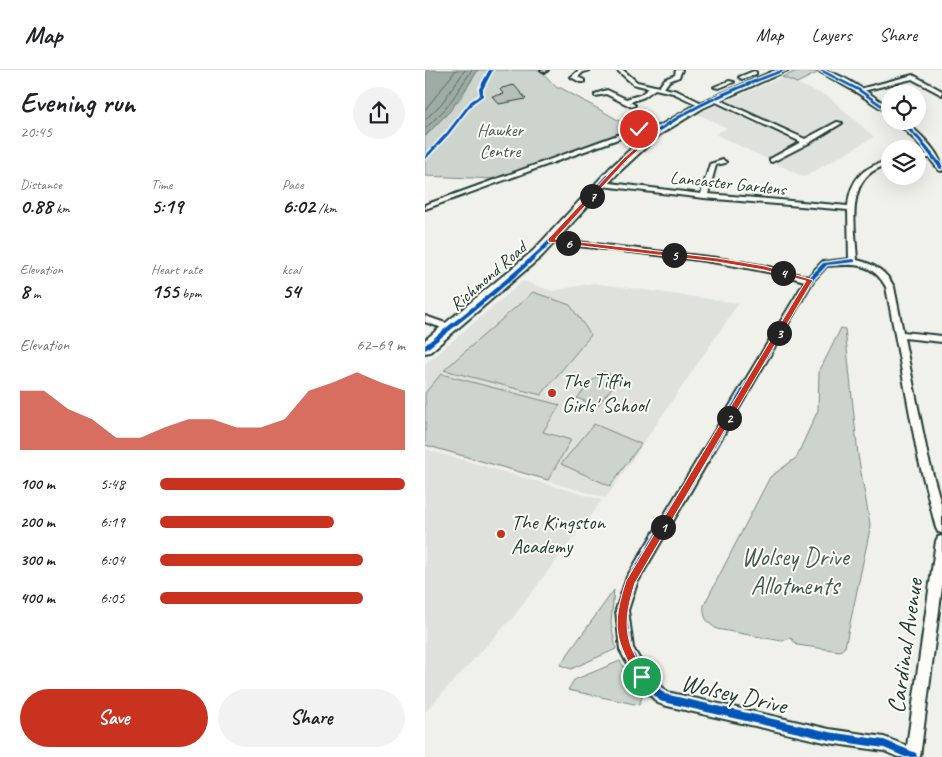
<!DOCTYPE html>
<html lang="en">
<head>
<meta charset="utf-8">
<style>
  body { margin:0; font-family:Caveat,sans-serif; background:#f2f2f2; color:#202124; height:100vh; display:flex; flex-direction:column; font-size:19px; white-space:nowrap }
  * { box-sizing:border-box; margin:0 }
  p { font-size:16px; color:#757577 }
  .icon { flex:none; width:28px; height:28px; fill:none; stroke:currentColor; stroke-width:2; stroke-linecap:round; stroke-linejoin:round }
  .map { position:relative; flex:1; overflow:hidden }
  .side { display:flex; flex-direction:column; background:#fff; width:425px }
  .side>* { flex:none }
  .buttons { position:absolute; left:456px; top:15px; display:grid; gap:10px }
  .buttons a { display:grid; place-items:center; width:45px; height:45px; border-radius:50%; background:#fff; box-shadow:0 5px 20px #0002; font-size:25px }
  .pin { position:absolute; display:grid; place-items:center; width:42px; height:42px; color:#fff; margin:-21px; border:2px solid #fff; border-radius:50%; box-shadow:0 1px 5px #0007 }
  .km { position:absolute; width:25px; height:25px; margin:-12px; border-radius:50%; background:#222; color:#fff; font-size:14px; line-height:25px; text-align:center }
  .round { display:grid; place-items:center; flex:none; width:52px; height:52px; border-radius:26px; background:#f2f2f2 }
  .summary { display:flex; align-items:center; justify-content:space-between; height:85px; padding:0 20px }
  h1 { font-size:28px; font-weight:800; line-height:38px }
  .metrics { display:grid; grid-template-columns:repeat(3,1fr); gap:8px; height:85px; padding:5px 20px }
  .metrics div { display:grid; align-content:center }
  .metrics b { font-size:21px; font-weight:800 }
  .metrics small { font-size:14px; font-weight:400 }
  .metrics p { font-size:14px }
  .chart { height:140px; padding:10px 20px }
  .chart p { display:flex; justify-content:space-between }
  .chart svg { width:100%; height:90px; margin-top:5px; fill:#c8321e; opacity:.7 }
  .cta { display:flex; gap:10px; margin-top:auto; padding:10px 20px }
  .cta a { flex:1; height:58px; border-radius:30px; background:#c8321e; color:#fff; font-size:20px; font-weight:800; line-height:58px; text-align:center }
  .cta a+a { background:#f2f2f2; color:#202124 }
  ul { padding:0 20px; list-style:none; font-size:16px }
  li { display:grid; grid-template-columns:80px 60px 1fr; align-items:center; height:38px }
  li i { height:12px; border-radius:6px; background:#c8321e }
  header { display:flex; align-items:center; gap:30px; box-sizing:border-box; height:70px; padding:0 25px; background:#fff; border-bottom:1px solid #e0e0e0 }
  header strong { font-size:24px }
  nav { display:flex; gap:28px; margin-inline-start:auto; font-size:18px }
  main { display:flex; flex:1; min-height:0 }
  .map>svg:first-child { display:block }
  .built { fill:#dfe2dc }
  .green { fill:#cdd3cd; stroke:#768880 }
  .water { fill:#9faca4; stroke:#6c8077 }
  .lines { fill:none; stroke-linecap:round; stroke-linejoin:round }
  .shore { stroke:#526961; stroke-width:1 }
  .building { fill:#b6bfb8; stroke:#1f3d34 }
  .minor-casing { stroke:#1f3d34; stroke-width:4 }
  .tertiary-casing { stroke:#1f3d34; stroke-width:4 }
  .primary-casing { stroke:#1f3d34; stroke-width:4 }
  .minor { fill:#fdfcf7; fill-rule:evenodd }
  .tertiary { fill:#fdfcf7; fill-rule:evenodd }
  .primary { fill:#fdfcf7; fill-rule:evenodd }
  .cycleway-casing { stroke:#fdfcf7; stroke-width:3 }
  .cycleway { fill:#0057b8; fill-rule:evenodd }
  .route { fill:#c8321e; stroke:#fff }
  .poi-dot { fill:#c8321e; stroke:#fdfcf7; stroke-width:2 }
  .labels { text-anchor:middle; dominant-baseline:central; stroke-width:4; stroke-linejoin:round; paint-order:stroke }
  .far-park-label { font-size:18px; fill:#425b53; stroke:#fdfcf7 }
  .far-street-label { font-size:18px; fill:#1f3d34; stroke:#fdfcf7 }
  .poi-label { font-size:21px; fill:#1f3d34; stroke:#fdfcf7; text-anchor:start }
  .near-park-label { font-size:25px; fill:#425b53; stroke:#fdfcf7 }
  .near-street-label { font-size:25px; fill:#1f3d34; stroke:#fdfcf7 }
</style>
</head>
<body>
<header>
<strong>Map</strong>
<nav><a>Map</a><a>Layers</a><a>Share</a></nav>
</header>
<main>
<section class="side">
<div class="summary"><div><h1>Evening run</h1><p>20:45</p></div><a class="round"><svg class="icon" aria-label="share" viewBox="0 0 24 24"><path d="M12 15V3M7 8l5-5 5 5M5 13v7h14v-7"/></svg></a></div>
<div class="metrics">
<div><p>Distance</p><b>0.88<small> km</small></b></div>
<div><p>Time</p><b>5:19</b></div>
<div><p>Pace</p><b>6:02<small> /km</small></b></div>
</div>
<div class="metrics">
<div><p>Elevation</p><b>8<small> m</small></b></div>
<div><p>Heart rate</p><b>155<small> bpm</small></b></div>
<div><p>kcal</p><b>54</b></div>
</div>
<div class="chart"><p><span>Elevation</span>62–69 m</p>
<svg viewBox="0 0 160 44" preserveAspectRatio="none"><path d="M0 44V15L10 15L20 24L30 29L40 38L50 38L60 33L70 29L80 29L90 33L100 33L110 29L120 15L130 11L140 6L150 11L160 15V44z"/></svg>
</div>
<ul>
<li><b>100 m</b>5:48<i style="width:100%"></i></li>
<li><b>200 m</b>6:19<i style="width:71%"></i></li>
<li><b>300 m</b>6:04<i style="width:83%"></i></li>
<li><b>400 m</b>6:05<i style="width:83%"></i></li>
</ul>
<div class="cta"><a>Save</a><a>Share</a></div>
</section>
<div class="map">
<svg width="517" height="687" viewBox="0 0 517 687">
  <rect width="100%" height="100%" fill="#f0f1eb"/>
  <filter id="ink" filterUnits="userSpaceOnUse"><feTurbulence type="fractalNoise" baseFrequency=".02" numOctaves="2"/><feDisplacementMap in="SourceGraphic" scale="10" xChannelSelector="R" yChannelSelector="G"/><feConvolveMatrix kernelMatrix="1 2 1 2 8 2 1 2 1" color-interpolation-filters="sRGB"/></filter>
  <g filter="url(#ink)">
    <g class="built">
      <polygon points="357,7 404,27 449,67 379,107 290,64 302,58 272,44"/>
      <polygon points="98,211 127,221 168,213 314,233 181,428 0,376 0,294"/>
      <polygon points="0,379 177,430 89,546 0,642"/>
    </g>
    <g class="green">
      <polygon points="53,0 115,0 132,18 136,18 202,55 203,60 70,109 0,106 0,67 35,29"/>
      <polygon points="375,0 394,2 372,13 357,7"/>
      <polygon points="108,222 145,235 166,265 116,325 19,300"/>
      <path d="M416,258L420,259L433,385L445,454L444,464L420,577L415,581L372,575L366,568L357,571L292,559C281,552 278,547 279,535L345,407L371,388L393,340L394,302Z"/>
      <polygon points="176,301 195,308 172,336 152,328"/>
      <polygon points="16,304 135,335 118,362 146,370 123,410 0,375 0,323"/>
      <polygon points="169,354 216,374 185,416 136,394"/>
      <polygon points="189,520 186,553 191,579 146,599 135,595"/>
      <polygon points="195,591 217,627 214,635 143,620 149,610"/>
    </g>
    <polygon class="water" points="1,0 53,0 25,41 0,66"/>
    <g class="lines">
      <g class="shore">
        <polyline points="0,40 31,0"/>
        <polyline points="0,50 17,33 40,0"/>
        <polyline points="0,59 22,37 47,0"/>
      </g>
    </g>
    <polygon class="building" points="89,15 101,29 74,34 67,26 79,24 75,20 77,18"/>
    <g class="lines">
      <g class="minor-casing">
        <g id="minor">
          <polygon points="116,0 123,0 120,2"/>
          <polygon points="154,0 165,0 158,2 153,7 159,10 159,12 155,12 146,7"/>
          <polygon points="192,0 198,0 212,12 234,17 240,9 250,5 251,0 257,0 254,7 244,11 239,18 252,21 281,35 276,36 248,23 230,19 219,27 205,32 210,35 207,37 181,24 170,26 170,24 182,20 201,29 215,25 224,18 208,14"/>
          <polygon points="329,1 331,2 331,4 317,9 314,7"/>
          <polygon points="488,5 517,21 517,25 487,9 434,22 431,20"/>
          <polygon points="304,11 309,12 294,18 289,17"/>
          <polygon points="289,29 293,29 380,69 412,52 417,53 384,73 347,92 345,91 345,89 376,72 289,31"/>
          <polygon points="236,56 238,57 238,59 215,61 0,139 0,135 212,58"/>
          <polygon points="508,84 511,86 510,87 492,90 492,86"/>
          <path d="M298,90L301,92L300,93L291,95L283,124L423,136C425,109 439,95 465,91V95C419,102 430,155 432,190C449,194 461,201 469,217L478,262L517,266V272L479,268L503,387L517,437V463L513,462L511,458L493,387L461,217C447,191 427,194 402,196L388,211L212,513L203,540L208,578L222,602L242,622L404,659L459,667L482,676L511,471L513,467L517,466V517L495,687H473L459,681L404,673L238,635L233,633L212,612L195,580L191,540L202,507L380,211C297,189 211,183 126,173L122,171L126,169L292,188L340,196L383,207L397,192L424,189L423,140L279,128L177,116L173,114L177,112L276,124L285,94Z"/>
          <polygon points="0,246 29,256 30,258 26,261 0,252"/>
        </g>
      </g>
      <g class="tertiary-casing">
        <g id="tertiary">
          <path d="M392,0C415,0 446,25 465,38V44L431,22Z"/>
          <path d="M471,51H480C493,63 517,82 517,101L514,100L491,71Z"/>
        </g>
      </g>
      <g class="primary-casing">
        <polygon id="primary" points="351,0 363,0 278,38 234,65 193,103 117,186 5,282 0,283 0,270 108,181 185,98 226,61 272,34"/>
      </g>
      <use href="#minor" class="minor"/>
      <use href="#tertiary" class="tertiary"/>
      <use href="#primary" class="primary"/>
      <g class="cycleway-casing">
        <g id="cycleway">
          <polygon points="64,0 68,0 58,19 58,26 48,33 24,64 1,89 0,89 0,86 22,62 46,31 55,25 54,19"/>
          <path d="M356,0H361C349,6 335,10 322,16C291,29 259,43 232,64C192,93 163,135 129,170C90,210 45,244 2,279L0,280V275C43,240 88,206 127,167C161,131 190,90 230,61C268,34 312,16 356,0Z"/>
          <polygon points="393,0 398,0 435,19 465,40 465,43 433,21"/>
          <polygon points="473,51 478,51 495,68 517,95 517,99 515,99 493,70"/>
          <polygon points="428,189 430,190 430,192 402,195 387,211 209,512 201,540 206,579 220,604 240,624 404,662 459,670 491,683 492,687 480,687 459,678 404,670 238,632 235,631 214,610 198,580 193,540 203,509 383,209 398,193"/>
        </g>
      </g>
      <use href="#cycleway" class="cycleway"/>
    </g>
  </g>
  <path class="route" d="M223,56L236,60L202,90L130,169L292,188L340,196L388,210L210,513C203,535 198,557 207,579C211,589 219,597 223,607L217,613L214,611C190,570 186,557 201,511L381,211L339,200L292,192L123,172V169L199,88L230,61L212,59Z"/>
  <g class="poi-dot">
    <circle cx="127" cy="323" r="5"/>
    <circle cx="76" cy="464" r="5"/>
  </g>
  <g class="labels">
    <g class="far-park-label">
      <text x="75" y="60">Hawker<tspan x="75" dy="21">Centre</tspan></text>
    </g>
    <g class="far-street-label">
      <text transform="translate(303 113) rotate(6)">Lancaster Gardens</text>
      <text transform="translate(63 206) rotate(-41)">Richmond Road</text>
    </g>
    <g class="poi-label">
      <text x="137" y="311">The Tiffin<tspan x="137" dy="24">Girls' School</tspan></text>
      <text x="86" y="452">The Kingston<tspan x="86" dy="24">Academy</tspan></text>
    </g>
    <g class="near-park-label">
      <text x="370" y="487">Wolsey Drive<tspan x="370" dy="29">Allotments</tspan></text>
    </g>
    <g class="near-street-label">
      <text transform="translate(480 576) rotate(-82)">Cardinal Avenue</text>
      <text transform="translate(309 624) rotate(13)">Wolsey Drive</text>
    </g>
  </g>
</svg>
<div class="buttons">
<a><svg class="icon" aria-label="locate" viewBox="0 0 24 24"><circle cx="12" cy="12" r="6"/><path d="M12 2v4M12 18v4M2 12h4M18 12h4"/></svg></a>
<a><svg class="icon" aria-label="layers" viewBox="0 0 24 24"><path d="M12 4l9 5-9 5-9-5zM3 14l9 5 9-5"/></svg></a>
</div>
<div class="pin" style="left:217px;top:607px;background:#1e9e55"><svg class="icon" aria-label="arrive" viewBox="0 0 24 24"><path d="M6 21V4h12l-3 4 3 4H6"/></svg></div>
<div class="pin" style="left:214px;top:59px;background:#d93025"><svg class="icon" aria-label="check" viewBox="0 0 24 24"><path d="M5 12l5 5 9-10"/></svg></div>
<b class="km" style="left:238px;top:457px">1</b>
<b class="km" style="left:304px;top:348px">2</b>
<b class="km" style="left:354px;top:263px">3</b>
<b class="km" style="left:358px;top:203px">4</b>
<b class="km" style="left:249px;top:185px">5</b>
<b class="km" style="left:143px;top:173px">6</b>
<b class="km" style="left:167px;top:126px">7</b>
</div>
</main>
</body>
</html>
